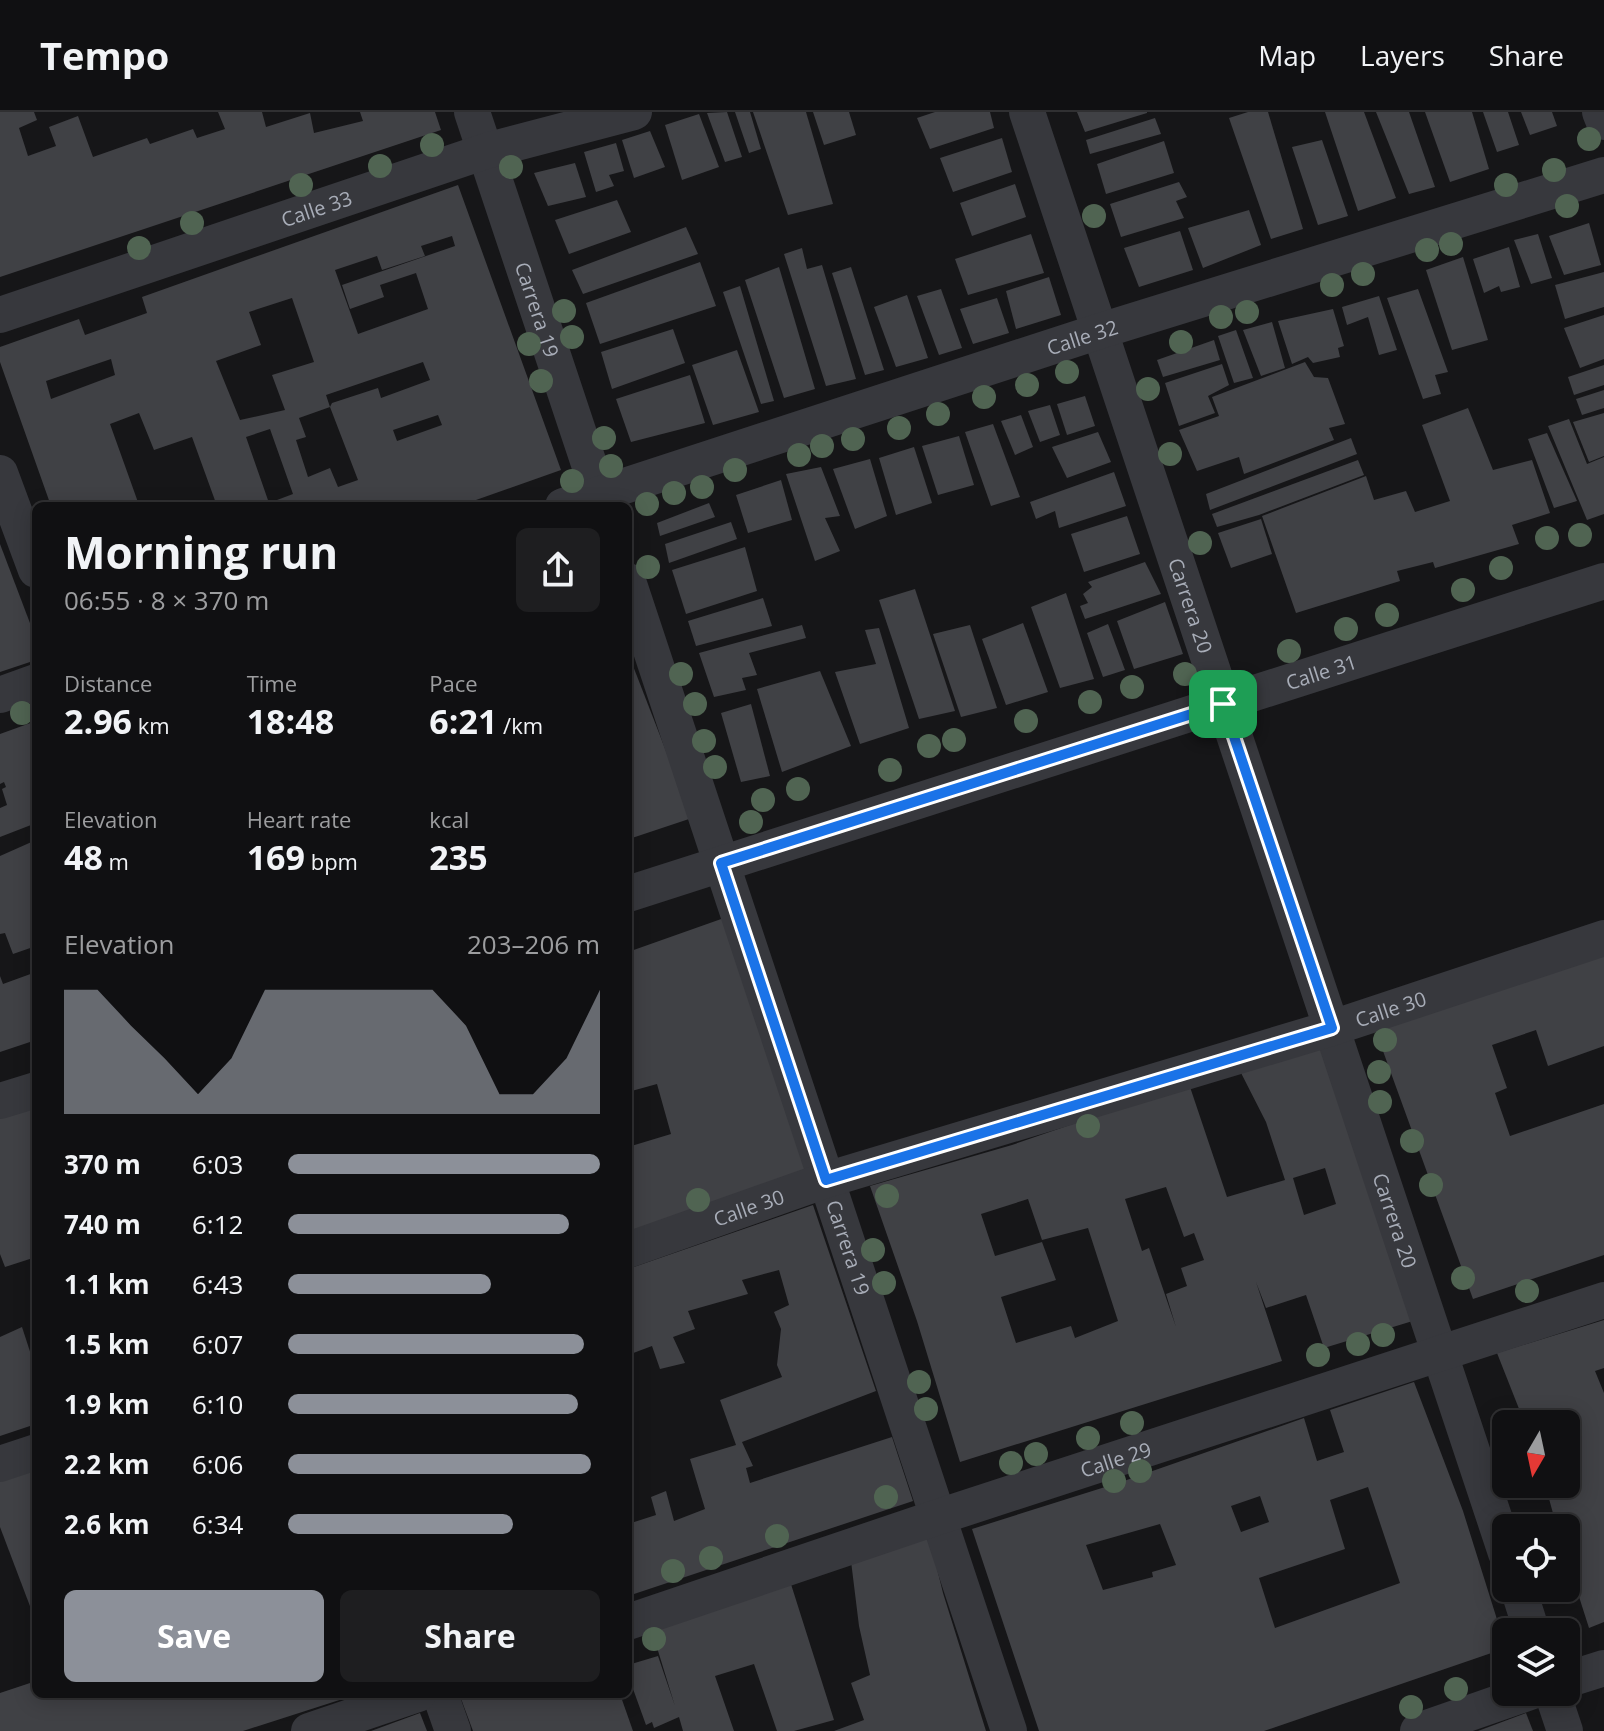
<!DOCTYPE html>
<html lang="en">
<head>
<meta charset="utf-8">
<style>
  body { margin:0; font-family:"Open Sans",sans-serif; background:#1e1e20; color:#f1f3f6; height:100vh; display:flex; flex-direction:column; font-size:30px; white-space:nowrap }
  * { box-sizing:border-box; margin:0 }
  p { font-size:26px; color:#9c9d9f }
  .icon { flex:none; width:44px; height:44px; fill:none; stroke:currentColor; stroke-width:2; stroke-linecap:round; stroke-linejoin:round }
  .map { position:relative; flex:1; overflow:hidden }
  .drawer { position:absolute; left:32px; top:390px; width:600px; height:1196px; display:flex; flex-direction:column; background:#101012; border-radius:12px; box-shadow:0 4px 20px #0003,0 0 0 2px #303032 }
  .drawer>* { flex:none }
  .needle { width:52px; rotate:189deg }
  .controls { position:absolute; left:1492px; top:1298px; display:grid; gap:16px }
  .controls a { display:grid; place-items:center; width:88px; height:88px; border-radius:12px; background:#101012; box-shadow:0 4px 20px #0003,0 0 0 2px #303032; font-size:40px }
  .pin { position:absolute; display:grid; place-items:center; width:68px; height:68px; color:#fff; margin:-34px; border-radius:16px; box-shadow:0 4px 12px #0006 }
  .round { display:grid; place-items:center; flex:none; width:84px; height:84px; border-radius:12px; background:#1e1e20 }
  .head { display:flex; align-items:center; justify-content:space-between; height:136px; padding:0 32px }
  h1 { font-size:44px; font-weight:700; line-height:60px }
  .stats { display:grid; grid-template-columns:repeat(3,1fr); gap:12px; height:136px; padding:8px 32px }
  .stats div { display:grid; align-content:center }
  .stats b { font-size:34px; font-weight:700 }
  .stats small { font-size:22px; font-weight:400 }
  .stats p { font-size:22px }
  .chart { height:224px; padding:16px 32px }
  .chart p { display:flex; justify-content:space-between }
  .chart svg { width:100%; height:144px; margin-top:8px; fill:#8c9099; opacity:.7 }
  .action { display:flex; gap:16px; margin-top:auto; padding:16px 32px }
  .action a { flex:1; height:92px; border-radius:12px; background:#8c9099; color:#fff; font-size:32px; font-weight:700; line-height:92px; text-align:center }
  .action a+a { background:#1e1e20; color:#f1f3f6 }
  ul { padding:0 32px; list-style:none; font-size:26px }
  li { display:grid; grid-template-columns:128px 96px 1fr; align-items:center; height:60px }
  li i { height:20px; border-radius:10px; background:#8c9099 }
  header { display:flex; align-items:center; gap:48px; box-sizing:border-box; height:112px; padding:0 40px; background:#101012; border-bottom:2px solid #303032 }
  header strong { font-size:38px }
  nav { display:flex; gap:44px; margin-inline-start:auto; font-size:28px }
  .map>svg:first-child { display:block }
  .building { fill:#404145; fill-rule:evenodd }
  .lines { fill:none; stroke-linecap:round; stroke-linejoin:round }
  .minor { stroke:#37383d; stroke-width:36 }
  .tree { fill:#506452 }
  .route-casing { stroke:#fff; stroke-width:16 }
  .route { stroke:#1a73e8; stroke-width:10 }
  .labels { text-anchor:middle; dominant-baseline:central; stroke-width:7; stroke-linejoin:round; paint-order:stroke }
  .street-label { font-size:20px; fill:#a8adb8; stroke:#111113 }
</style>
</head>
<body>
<header>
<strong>Tempo</strong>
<nav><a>Map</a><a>Layers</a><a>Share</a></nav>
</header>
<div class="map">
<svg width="1604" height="1619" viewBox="0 0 1604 1619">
  <rect width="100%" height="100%" fill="#161618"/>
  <g class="building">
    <polygon points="0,0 34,0 37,8 19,16 28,44 56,34 49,15 78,4 93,45 147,26 150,32 193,17 197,26 225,17 218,0 262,0 266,15 310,1 314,21 363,9 360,0 435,0 441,18 0,165"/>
    <polygon points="727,0 742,45 725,50 707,1"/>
    <polygon points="735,0 750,0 761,37 749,41"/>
    <polygon points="753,0 806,0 833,92 788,103"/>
    <polygon points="813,0 849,0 856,23 824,33"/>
    <polygon points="935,0 990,0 994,16 930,37 917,6"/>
    <polygon points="1077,0 1147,0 1147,1 1085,20"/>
    <polygon points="1248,0 1268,0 1303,117 1271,127 1229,6"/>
    <polygon points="1325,0 1364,0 1396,86 1358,99"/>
    <polygon points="1376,0 1409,0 1435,75 1409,82"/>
    <polygon points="1425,0 1472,0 1489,57 1450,70"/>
    <polygon points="1483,0 1508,0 1519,33 1497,40"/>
    <polygon points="1521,0 1552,0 1557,14 1530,23"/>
    <polygon points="699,2 719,55 682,68 665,13"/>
    <polygon points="1155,6 1161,22 1090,42 1086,28"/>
    <polygon points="650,19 665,55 634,66 622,28"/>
    <polygon points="1002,26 1012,60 953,80 940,46"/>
    <polygon points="1322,28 1348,104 1318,113 1292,35"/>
    <polygon points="1164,29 1174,61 1106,82 1097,52"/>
    <polygon points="616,31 624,59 609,63 614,74 596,80 584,40"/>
    <polygon points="575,51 586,85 548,94 534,61"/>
    <polygon points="1179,70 1187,85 1176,89 1184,106 1121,125 1110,92"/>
    <polygon points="1015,72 1026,105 972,124 960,91"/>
    <path d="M458,73L561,358L459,394H217L192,325L154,338L139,301L110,312L139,393L146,391L147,394H51L0,250V235L79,207L85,223L147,201L142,185ZM452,124L455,134L342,173L350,197L384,185L380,173L416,161L428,197L358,222L335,158L377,144L382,158L425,144L421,134ZM292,186L314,250L272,263L285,298L240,308L216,249L261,233L249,200ZM111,247L115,263L51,287L46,269ZM423,250L430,268L381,286L378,276L332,291L330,295L326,283ZM330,295L358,368L338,375L330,356L308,365L296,328L306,325L299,306ZM438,303L442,313L397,329L393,318ZM270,317L293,382L269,391L246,325Z"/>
    <polygon points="617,88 631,120 569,142 555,108"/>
    <polygon points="1249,98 1261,133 1203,156 1188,116"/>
    <polygon points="1589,111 1601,153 1564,163 1549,124"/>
    <polygon points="686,115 698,142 583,182 572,158"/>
    <polygon points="1180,119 1193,158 1139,175 1124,136"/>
    <polygon points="1031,122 1044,161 968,183 955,147"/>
    <polygon points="1538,122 1552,166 1531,172 1514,128"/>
    <polygon points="1509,135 1520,175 1501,180 1499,174 1484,181 1473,147"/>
    <polygon points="802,136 807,157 822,153 856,267 826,274 784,142"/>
    <polygon points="1463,145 1488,228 1452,238 1426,158"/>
    <polygon points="700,150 716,194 600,232 586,191"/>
    <polygon points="779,155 815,277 784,286 745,168"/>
    <polygon points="851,155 884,258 865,263 832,161"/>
    <polygon points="1604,160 1604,195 1565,207 1555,173"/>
    <polygon points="1049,165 1061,203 1016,217 1006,179"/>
    <polygon points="740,174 774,289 761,292 723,180"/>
    <polygon points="941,177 962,236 939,243 917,184"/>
    <polygon points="1418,177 1448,260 1435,263 1441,282 1423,287 1387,186"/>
    <polygon points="907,183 928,246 896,255 874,195"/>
    <polygon points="1379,184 1397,238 1379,243 1368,205 1347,213 1342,195"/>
    <polygon points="997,186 1009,221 973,232 960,197"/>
    <polygon points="1333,197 1344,234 1338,236 1340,245 1313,251 1308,245 1292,252 1278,209"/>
    <polygon points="1604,203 1604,247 1580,256 1564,216"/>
    <polygon points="1272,210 1285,256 1261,264 1243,218"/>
    <polygon points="673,217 685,251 612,277 601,240"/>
    <polygon points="1236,218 1253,266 1234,271 1218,224"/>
    <polygon points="1214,228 1220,248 1163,265 1157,248"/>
    <polygon points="737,238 759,300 713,313 692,253"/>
    <polygon points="1305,250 1314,265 1328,266 1345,312 1329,316 1334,328 1244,362 1239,345 1197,359 1179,318 1219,304 1212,285"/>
    <polygon points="1222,252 1229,273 1208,284 1215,301 1179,314 1165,271"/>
    <polygon points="1604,253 1604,273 1574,283 1568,265"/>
    <polygon points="690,263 705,311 631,330 616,287"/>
    <polygon points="1604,278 1604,296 1582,303 1576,287"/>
    <polygon points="1085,284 1095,314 1067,323 1057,292"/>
    <polygon points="1050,293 1060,323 1040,330 1028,299"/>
    <polygon points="1468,296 1493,358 1532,348 1550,401 1512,413 1519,432 1435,456 1433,450 1397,459 1400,469 1296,501 1262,404 1366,364 1374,388 1406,379 1415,400 1450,389 1422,313"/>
    <polygon points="1604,301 1604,344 1589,350 1573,310"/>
    <polygon points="1021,303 1033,335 1015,343 1001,309"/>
    <polygon points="1569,307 1587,352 1604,345 1604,402 1587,408 1548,314"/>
    <polygon points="993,312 1020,385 991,394 965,320"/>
    <polygon points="1098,320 1111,350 1067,366 1052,335"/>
    <polygon points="1547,321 1577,389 1554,396 1528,327"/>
    <polygon points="959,324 974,373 938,383 922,334"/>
    <polygon points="1351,326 1357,342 1210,398 1206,382"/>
    <polygon points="914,335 932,391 896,403 879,346"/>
    <polygon points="870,347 887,404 855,417 833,357"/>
    <polygon points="1358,348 1364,363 1259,403 1217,415 1212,402"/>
    <polygon points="821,355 840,404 825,406 840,439 815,449 786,362"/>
    <polygon points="1114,360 1126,394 1059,416 1055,399 1036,407 1030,390"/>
    <polygon points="781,368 792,408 748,421 736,383"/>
    <polygon points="709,391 715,405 660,424 657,411"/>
    <polygon points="1127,404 1140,442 1084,460 1071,422"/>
    <polygon points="1261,407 1272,442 1231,456 1218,421"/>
    <polygon points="731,410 737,427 669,451 665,432"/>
    <polygon points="0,432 36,527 36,548 0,560"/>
    <polygon points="745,435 757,479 686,502 672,458"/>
    <polygon points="1145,450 1161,482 1085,507 1080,494 1088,491 1083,482 1092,475 1088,470"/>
    <polygon points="915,477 955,599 919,607 879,488"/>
    <polygon points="1066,481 1094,567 1060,576 1031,495"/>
    <polygon points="763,486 772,514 696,534 688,509"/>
    <polygon points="1165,490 1183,542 1134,557 1117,509"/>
    <polygon points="1023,511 1048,580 1006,593 982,527"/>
    <polygon points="1108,512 1125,558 1103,565 1087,521"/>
    <polygon points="802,513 806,526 749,541 757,563 742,566 746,578 714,585 699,541"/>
    <polygon points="970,513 997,596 961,605 933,522"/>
    <polygon points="879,516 909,616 860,632 835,560 876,552 865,518"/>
    <polygon points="628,541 692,706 629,727 628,722"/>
    <polygon points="820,559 851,634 782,660 757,577"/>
    <polygon points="751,592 770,664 741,670 721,601"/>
    <polygon points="36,609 36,723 31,713 0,725 0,696 7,693 2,677 6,675 4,670 0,672 0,622"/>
    <polygon points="36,728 36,834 13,842 5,821 0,822 0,744"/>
    <polygon points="724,806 808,1061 628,1120 628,1035 671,1022 657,972 628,980 628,840"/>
    <polygon points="1604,842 1604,934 1548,954 1536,918 1492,933 1507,976 1495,981 1510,1024 1604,992 1604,1143 1473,1187 1375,917"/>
    <polygon points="36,860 36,928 0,940 0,864 3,872"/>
    <path d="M1325,926L1416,1208L1324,1236L1306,1183L1266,1196L1256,1170L1282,1249L960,1350L917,1209L870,1074L1012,1033L1189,972L1227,1085L1285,1068L1266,1010L1238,955ZM1325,1056L1336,1092L1304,1103L1293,1066ZM1166,1075L1184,1125L1194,1121L1204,1148L1181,1156L1187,1174L1166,1182L1176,1215L1149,1136L1142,1139L1125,1087ZM1028,1087L1042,1128L1088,1116L1118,1209L1075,1226L1071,1214L1016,1231L1001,1185L1056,1168L1042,1130L995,1144L981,1102Z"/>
    <polygon points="36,995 36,1145 5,1155 0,1142 0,1006"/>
    <polygon points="813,1093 876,1279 742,1330 753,1354 746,1356 750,1371 892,1325 913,1389 628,1484 628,1412 656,1403 651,1385 666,1379 674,1409 705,1397 690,1347 736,1333 720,1288 782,1265 777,1253 781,1217 774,1200 789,1193 779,1158 742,1168 748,1182 688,1199 695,1217 673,1225 685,1251 660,1257 652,1234 628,1243 628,1157"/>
    <polygon points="1604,1208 1604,1256 1595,1259 1604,1281 1604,1510 1589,1516 1566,1444 1566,1416 1557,1416 1545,1372 1566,1372 1566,1312 1525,1312 1497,1241"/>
    <polygon points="22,1215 36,1258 36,1312 0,1324 0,1225"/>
    <path d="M1414,1270L1463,1399L1506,1536L1264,1619H1039L972,1417L1121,1370L1304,1306L1317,1349L1344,1340L1330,1298ZM1368,1375L1400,1471L1275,1516L1259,1466L1345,1437L1330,1388ZM1260,1384L1269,1410L1241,1420L1231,1394ZM1160,1412L1176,1453L1152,1460L1153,1465L1103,1478L1086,1433Z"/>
    <polygon points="36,1353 36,1510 0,1415 0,1365"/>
    <polygon points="929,1424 943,1481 986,1619 834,1619 864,1608 851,1571 870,1563 859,1514 851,1449"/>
    <polygon points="790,1469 834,1608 794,1619 777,1619 754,1552 715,1564 734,1619 683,1619 679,1605 654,1616 652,1610 646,1613 628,1563 628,1553 658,1544 675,1594 651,1516"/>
    <polygon points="36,1569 36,1582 355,1583 243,1619 0,1619 0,1581"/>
    <polygon points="467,1582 620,1582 633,1619 473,1619 460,1584"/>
    <polygon points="420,1601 427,1619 371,1619"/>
    <polygon points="1526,1601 1533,1619 1478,1619"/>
  </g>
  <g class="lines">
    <g class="minor">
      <path id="s1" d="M472,0L603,394"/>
      <path id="s2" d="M1027,0L1506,1441"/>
      <polyline points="1600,0 1604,10"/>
      <path id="s3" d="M0,203L486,39L634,0"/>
      <polyline points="0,361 36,458"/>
      <path id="s4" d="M563,394L1100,219L1604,63"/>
      <path id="s5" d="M628,469L1009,1619"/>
      <polyline points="0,583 36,570"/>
      <path id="s6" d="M628,782L1604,469"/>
      <polyline points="0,989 36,978"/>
      <path id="s7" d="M628,1138L826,1068L1332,916L1604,826"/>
      <polyline points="0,1352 36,1340"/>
      <polyline points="1518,1476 1532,1520"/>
      <path id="s8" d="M628,1510L938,1405L1604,1188"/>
      <polyline points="1566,1568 1604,1556"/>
      <polyline points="1552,1580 1565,1619"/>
      <polyline points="440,1582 453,1619"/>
      <polyline points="309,1619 418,1582"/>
      <polyline points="1418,1619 1530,1580"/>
    </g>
  </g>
  <g class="tree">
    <circle cx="1589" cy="27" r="12"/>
    <circle cx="432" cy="33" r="12"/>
    <circle cx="380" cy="54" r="12"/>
    <circle cx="511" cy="55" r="12"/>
    <circle cx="1554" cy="58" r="12"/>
    <circle cx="301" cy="73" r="12"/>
    <circle cx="1506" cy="73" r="12"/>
    <circle cx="1567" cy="94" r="12"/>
    <circle cx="1094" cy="104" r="12"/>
    <circle cx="192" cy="111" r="12"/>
    <circle cx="1451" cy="132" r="12"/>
    <circle cx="139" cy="136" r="12"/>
    <circle cx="1427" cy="138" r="12"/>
    <circle cx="1363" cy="162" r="12"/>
    <circle cx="1332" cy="173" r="12"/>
    <circle cx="564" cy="199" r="12"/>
    <circle cx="1247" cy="200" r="12"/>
    <circle cx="1221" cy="205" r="12"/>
    <circle cx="572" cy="225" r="12"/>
    <circle cx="1181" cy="230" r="12"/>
    <circle cx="529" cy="232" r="12"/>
    <circle cx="1067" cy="260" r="12"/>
    <circle cx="541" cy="269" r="12"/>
    <circle cx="1027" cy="273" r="12"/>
    <circle cx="1148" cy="277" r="12"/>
    <circle cx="984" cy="285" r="12"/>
    <circle cx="938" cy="302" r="12"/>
    <circle cx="899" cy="316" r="12"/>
    <circle cx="604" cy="326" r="12"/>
    <circle cx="853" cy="327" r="12"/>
    <circle cx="822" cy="334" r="12"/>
    <circle cx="1170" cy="342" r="12"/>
    <circle cx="799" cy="343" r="12"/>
    <circle cx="611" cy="354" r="12"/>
    <circle cx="735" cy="358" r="12"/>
    <circle cx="572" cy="369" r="12"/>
    <circle cx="702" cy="375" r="12"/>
    <circle cx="674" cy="381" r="12"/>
    <circle cx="647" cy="392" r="12"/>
    <circle cx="1580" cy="423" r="12"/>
    <circle cx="1547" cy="426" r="12"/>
    <circle cx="1200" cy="431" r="12"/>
    <circle cx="648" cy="455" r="12"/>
    <circle cx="1501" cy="456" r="12"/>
    <circle cx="1463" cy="478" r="12"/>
    <circle cx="1387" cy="503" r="12"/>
    <circle cx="1346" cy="517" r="12"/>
    <circle cx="1289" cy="539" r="12"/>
    <circle cx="681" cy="562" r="12"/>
    <circle cx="1185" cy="562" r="12"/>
    <circle cx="1132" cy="575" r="12"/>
    <circle cx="1090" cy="590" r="12"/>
    <circle cx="695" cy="592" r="12"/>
    <circle cx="22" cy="601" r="12"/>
    <circle cx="1026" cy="609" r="12"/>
    <circle cx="954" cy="628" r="12"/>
    <circle cx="704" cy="629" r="12"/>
    <circle cx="929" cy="634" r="12"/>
    <circle cx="715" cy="655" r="12"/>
    <circle cx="890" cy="658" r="12"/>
    <circle cx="798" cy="677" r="12"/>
    <circle cx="763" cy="688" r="12"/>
    <circle cx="751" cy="710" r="12"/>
    <circle cx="1385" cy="928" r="12"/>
    <circle cx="1379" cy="960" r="12"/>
    <circle cx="1380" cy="990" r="12"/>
    <circle cx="1088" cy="1014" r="12"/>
    <circle cx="1412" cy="1029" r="12"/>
    <circle cx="1431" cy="1073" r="12"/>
    <circle cx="887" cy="1084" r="12"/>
    <circle cx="698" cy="1088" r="12"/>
    <circle cx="873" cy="1138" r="12"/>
    <circle cx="1463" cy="1166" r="12"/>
    <circle cx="884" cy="1171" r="12"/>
    <circle cx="1527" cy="1179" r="12"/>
    <circle cx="1383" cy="1223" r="12"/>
    <circle cx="1358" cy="1232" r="12"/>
    <circle cx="1318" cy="1243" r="12"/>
    <circle cx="919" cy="1270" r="12"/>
    <circle cx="926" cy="1297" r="12"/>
    <circle cx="1132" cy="1311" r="12"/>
    <circle cx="1088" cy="1326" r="12"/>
    <circle cx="1036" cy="1342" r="12"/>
    <circle cx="1011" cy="1351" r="12"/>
    <circle cx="1140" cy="1359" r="12"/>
    <circle cx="1114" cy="1369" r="12"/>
    <circle cx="886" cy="1385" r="12"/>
    <circle cx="777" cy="1424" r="12"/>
    <circle cx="711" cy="1446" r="12"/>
    <circle cx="673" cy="1459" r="12"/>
    <circle cx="654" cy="1527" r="12"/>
    <circle cx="1456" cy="1577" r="12"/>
    <circle cx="1411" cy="1595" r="12"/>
  </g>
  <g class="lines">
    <g class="route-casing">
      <polygon id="route" points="1223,592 1332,916 826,1068 721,751"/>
    </g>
    <use href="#route" class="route"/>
  </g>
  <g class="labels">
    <g class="street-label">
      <text stroke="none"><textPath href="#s3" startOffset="334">Calle 33</textPath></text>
      <text stroke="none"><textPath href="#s1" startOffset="208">Carrera 19</textPath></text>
      <text stroke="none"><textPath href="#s4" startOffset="546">Calle 32</textPath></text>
      <text stroke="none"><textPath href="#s2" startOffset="520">Carrera 20</textPath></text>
      <text stroke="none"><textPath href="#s6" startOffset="728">Calle 31</textPath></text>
      <text stroke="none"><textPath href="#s7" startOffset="800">Calle 30</textPath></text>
      <text stroke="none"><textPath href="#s7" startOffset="128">Calle 30</textPath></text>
      <text stroke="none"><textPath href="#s2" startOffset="1168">Carrera 20</textPath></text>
      <text stroke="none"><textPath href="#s5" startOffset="702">Carrera 19</textPath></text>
      <text stroke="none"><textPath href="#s8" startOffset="514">Calle 29</textPath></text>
    </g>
  </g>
</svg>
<div class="controls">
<a><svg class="needle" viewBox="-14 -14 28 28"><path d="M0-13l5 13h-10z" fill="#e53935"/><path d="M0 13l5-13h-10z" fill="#9c9d9f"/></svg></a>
<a><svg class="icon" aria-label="locate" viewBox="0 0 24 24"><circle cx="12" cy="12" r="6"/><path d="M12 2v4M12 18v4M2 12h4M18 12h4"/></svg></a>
<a><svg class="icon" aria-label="layers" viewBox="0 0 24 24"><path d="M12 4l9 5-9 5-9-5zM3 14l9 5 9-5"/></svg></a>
</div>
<div class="pin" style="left:1223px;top:592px;background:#1e9e55"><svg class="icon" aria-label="arrive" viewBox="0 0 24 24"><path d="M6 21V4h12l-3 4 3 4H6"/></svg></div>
<section class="drawer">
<div class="head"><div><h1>Morning run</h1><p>06:55 · 8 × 370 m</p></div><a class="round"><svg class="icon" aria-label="share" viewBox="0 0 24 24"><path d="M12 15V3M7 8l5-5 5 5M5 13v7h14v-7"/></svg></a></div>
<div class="stats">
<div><p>Distance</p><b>2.96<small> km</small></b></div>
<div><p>Time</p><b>18:48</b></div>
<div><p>Pace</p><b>6:21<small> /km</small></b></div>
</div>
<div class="stats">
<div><p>Elevation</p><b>48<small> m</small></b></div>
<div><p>Heart rate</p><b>169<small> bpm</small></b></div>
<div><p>kcal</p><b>235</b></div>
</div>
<div class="chart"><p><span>Elevation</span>203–206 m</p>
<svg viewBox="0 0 160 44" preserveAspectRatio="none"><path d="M0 44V6L10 6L20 17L30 27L40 38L50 27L60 6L70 6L80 6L90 6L100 6L110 6L120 17L130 38L140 38L150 27L160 6V44z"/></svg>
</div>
<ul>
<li><b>370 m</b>6:03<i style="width:100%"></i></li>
<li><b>740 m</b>6:12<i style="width:90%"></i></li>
<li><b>1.1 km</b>6:43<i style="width:65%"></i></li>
<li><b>1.5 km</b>6:07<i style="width:95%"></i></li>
<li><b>1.9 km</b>6:10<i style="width:93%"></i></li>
<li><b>2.2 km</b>6:06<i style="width:97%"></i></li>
<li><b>2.6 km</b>6:34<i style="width:72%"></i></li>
</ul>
<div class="action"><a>Save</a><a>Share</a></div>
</section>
</div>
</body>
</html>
